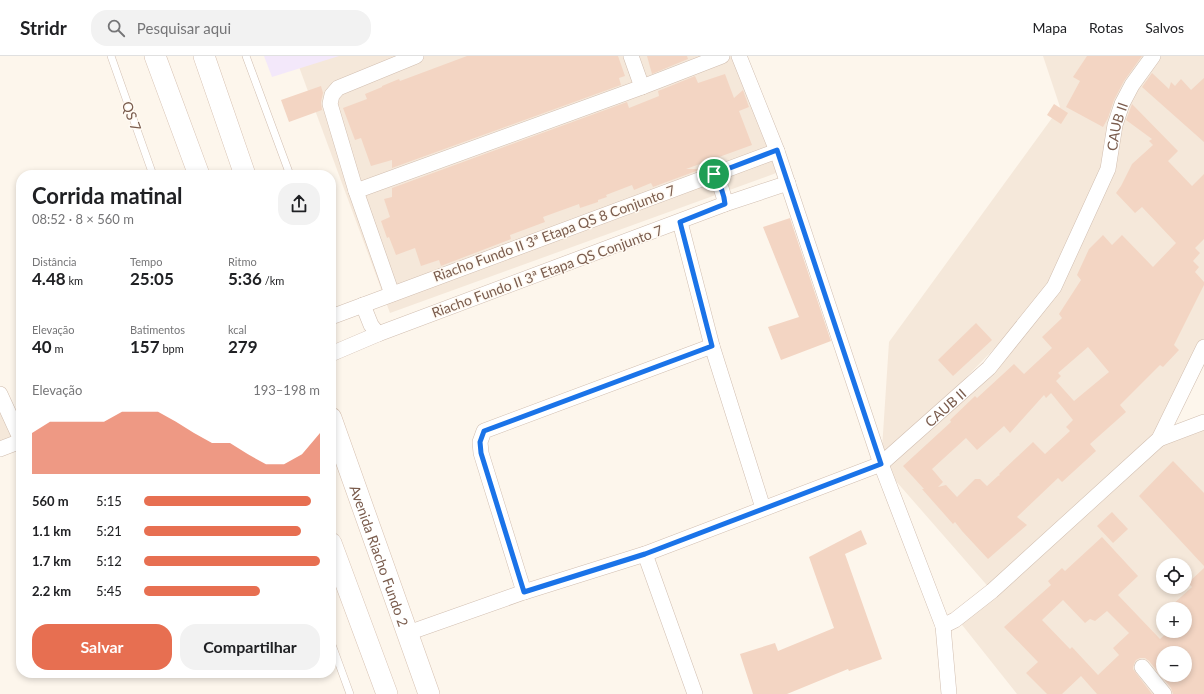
<!DOCTYPE html>
<html lang="pt">
<head>
<meta charset="utf-8">
<style>
  body { margin:0; font-family:Lato,sans-serif; background:#f2f2f2; color:#202124; height:100vh; display:flex; flex-direction:column; font-size:15px; white-space:nowrap }
  * { box-sizing:border-box; margin:0 }
  p { font-size:13px; color:#757577 }
  .icon { flex:none; width:22px; height:22px; fill:none; stroke:currentColor; stroke-width:2; stroke-linecap:round; stroke-linejoin:round }
  .map { position:relative; flex:1; overflow:hidden }
  .side { position:absolute; left:16px; top:114px; width:320px; height:508px; display:flex; flex-direction:column; background:#fff; border-radius:16px; box-shadow:0 2px 6px #0003 }
  .side>* { flex:none }
  .tools { position:absolute; left:1156px; top:502px; display:grid; gap:8px }
  .tools a { display:grid; place-items:center; width:36px; height:36px; border-radius:50%; background:#fff; box-shadow:0 2px 6px #0003; font-size:20px }
  .pin { position:absolute; display:grid; place-items:center; width:34px; height:34px; color:#fff; margin:-17px; border:2px solid #fff; border-radius:50%; box-shadow:0 1px 4px #0007 }
  .round { display:grid; place-items:center; flex:none; width:42px; height:42px; border-radius:16px; background:#f2f2f2 }
  .head { display:flex; align-items:center; justify-content:space-between; height:68px; padding:0 16px }
  h1 { font-size:22px; font-weight:700; line-height:30px }
  .stats { display:grid; grid-template-columns:repeat(3,1fr); gap:6px; height:68px; padding:4px 16px }
  .stats div { display:grid; align-content:center }
  .stats b { font-size:17px; font-weight:700 }
  .stats small { font-size:11px; font-weight:400 }
  .stats p { font-size:11px }
  .chart { height:112px; padding:8px 16px }
  .chart p { display:flex; justify-content:space-between }
  .chart svg { width:100%; height:72px; margin-top:4px; fill:#e76f51; opacity:.7 }
  .action { display:flex; gap:8px; margin-top:auto; padding:8px 16px }
  .action a { flex:1; height:46px; border-radius:16px; background:#e76f51; color:#fff; font-size:16px; font-weight:700; line-height:46px; text-align:center }
  .action a+a { background:#f2f2f2; color:#202124 }
  ul { padding:0 16px; list-style:none; font-size:13px }
  li { display:grid; grid-template-columns:64px 48px 1fr; align-items:center; height:30px }
  li i { height:10px; border-radius:5px; background:#e76f51 }
  header { display:flex; align-items:center; gap:24px; box-sizing:border-box; height:56px; padding:0 20px; background:#fff; border-bottom:1px solid #e0e0e0 }
  header strong { font-size:19px }
  nav { display:flex; gap:22px; margin-inline-start:auto; font-size:14px }
  .search { width:280px; height:36px; background:#f2f2f2; display:flex; align-items:center; gap:10px; box-sizing:border-box; padding:0 14px; border-radius:16px; color:#757577; font-size:15px }
  .map>svg:first-child { display:block }
  .residential { fill:#f5e8da; fill-rule:evenodd }
  .education { fill:#f3e8fa }
  .building { fill:#f3d5c3; fill-rule:evenodd }
  .lines { fill:none; stroke-linecap:round; stroke-linejoin:round }
  .lane-casing { stroke:#d1beb0; stroke-width:8 }
  .street-casing { stroke:#d1beb0; stroke-width:16 }
  .secondary-casing { stroke:#d6c0b0; stroke-width:22 }
  .lane { stroke:#fff; stroke-width:7 }
  .street { stroke:#fff; stroke-width:15 }
  .secondary { stroke:#fff; stroke-width:21 }
  .route-casing { stroke:#fff; stroke-width:8 }
  .route { stroke:#1a73e8; stroke-width:5 }
  .labels { text-anchor:middle; dominant-baseline:central; stroke-width:3; stroke-linejoin:round; paint-order:stroke }
  .street-label { font-size:14px; fill:#7a5c4d; stroke:#fffaf3 }
</style>
</head>
<body>
<header>
<strong>Stridr</strong>
<div class="search"><svg class="icon" aria-label="search" viewBox="0 0 24 24"><circle cx="10" cy="10" r="6"/><path d="M15 15l6 6"/></svg>Pesquisar aqui</div>
<nav><a>Mapa</a><a>Rotas</a><a>Salvos</a></nav>
</header>
<div class="map">
<svg width="1204" height="638" viewBox="0 0 1204 638">
  <rect width="100%" height="100%" fill="#fdf6ec"/>
  <g class="residential">
    <polygon points="295,0 736,0 779,116 390,257"/>
    <path d="M1043,0H1204V290L1159,383L1204,364V638H1017L959,565L992,535L881,408L889,286L1060,51ZM1050,236L989,312L887,402ZM1163,509H1185V531H1163ZM1163,553H1185V575H1163ZM1163,597H1185V619H1163Z"/>
    <polygon points="0,335 21,383 0,389"/>
  </g>
  <polygon class="education" points="264,0 339,0 272,21"/>
  <g class="building">
    <polygon points="467,0 618,0 625,20 619,22 621,29 392,112 392,104 371,110 361,82 355,84 343,52 367,43 365,38 382,31 382,30 399,23 400,25"/>
    <polygon points="647,0 687,0 688,3 652,18"/>
    <polygon points="1087,0 1142,0 1124,25 1114,44 1108,62 1103,71 1066,51 1080,25 1073,21"/>
    <polygon points="1152,17 1169,33 1171,26 1175,30 1181,23 1191,34 1204,22 1204,86 1142,31"/>
    <polygon points="725,18 734,42 743,34 749,51 739,55 752,89 686,113 699,113 699,114 653,131 651,127 634,134 632,129 606,139 607,141 598,144 598,146 580,152 579,148 543,161 545,166 510,179 511,183 441,210 439,204 421,210 415,192 396,199 389,181 387,182 381,165 390,161 384,143 392,141 392,132 627,46 629,52 659,40 658,35 695,20 698,27"/>
    <polygon points="321,30 323,37 321,46 322,54 289,66 281,44"/>
    <polygon points="1054,48 1068,57 1061,68 1047,59"/>
    <path d="M1132,48L1178,95L1168,105L1192,130L1204,118V183L1195,192L1200,197L1193,205L1199,211L1195,216L1204,226V229L1174,289L1179,294L1163,311L1160,309L1120,349L1126,356L1090,388L1096,395L1062,426L1058,422L1017,461L1027,469L988,503L962,475L955,466L953,468L922,433H924L903,410L951,366L950,364L975,340L977,342L1014,308L1024,318L1052,292L1042,281L1062,262L1059,258L1081,224L1077,219L1089,193L1103,179L1112,189L1122,179L1153,211L1176,187L1142,151L1135,157L1116,137L1121,130L1132,108L1153,89L1149,85L1152,83L1126,64ZM1088,291L1109,316L1074,345L1056,325L1061,320L1058,317ZM1051,337L1073,364L1066,371L1070,375L1045,398L1033,386L999,418L1000,419L998,420L987,430L980,423H975L957,441L946,429L938,431L943,426L932,413L966,382L977,394L1004,370L1010,377L1044,339L1046,342Z"/>
    <polygon points="790,162 831,285 781,304 768,271 799,261 763,171"/>
    <polygon points="976,267 992,284 953,320 938,304"/>
    <polygon points="1173,405 1204,437 1204,510 1139,440"/>
    <polygon points="1112,456 1128,473 1113,487 1097,470"/>
    <polygon points="861,474 867,488 845,498 882,603 849,615 848,613 787,638 753,638 740,598 775,587 778,595 834,572 809,501"/>
    <path d="M1102,481L1138,520L1118,539L1160,583L1169,575H1185V553H1174L1171,550L1192,531L1188,527L1204,512V638H1173L1171,632L1149,605L1145,602H1140L1136,604L1134,608L1133,613L1152,638H1097L1081,620L1062,638H1047L1026,617L1038,606L1004,571L1051,529L1048,525L1062,512L1065,515ZM1063,544L1085,567L1090,563L1095,565L1107,555L1129,577L1113,592L1119,599L1098,619L1072,591L1070,593L1042,564ZM1163,597H1185V619H1163Z"/>
  </g>
  <g class="lines">
    <g class="lane-casing">
      <g id="lane">
        <polyline points="111,0 153,119"/>
        <polyline points="246,0 290,119"/>
        <polyline points="331,586 350,638"/>
      </g>
    </g>
    <g class="street-casing">
      <g id="street">
        <polyline points="631,0 642,31"/>
        <polyline points="739,0 777,95 881,408 943,570 949,638"/>
        <path d="M714,118C720,128 724,137 725,148"/>
        <polyline points="356,135 642,31 722,0"/>
        <polyline points="680,166 712,290 763,452"/>
        <polyline points="392,238 356,135 330,48 332,39 338,32 416,0"/>
        <polyline points="363,249 371,269 378,278"/>
        <polyline points="331,261 777,95"/>
        <polyline points="331,298 378,278 725,148 788,127"/>
        <polyline points="0,338 21,384"/>
        <polyline points="1159,383 1204,366"/>
        <polyline points="0,393 21,385"/>
        <polyline points="645,498 695,638"/>
        <polyline points="524,536 481,397 480,386 484,375 712,290"/>
        <polyline points="943,570 955,564 992,535 1159,383 1204,291"/>
        <path id="s1" d="M408,577L524,536L645,498L881,408L989,312L1054,231L1108,113L1115,69L1122,48L1132,29L1153,0"/>
        <polyline points="1142,611 1164,638"/>
      </g>
    </g>
    <g class="secondary-casing">
      <g id="secondary">
        <polyline points="155,0 199,119"/>
        <polyline points="204,0 245,119"/>
        <path id="s2" d="M331,362L429,638"/>
        <polyline points="331,487 387,638"/>
      </g>
    </g>
    <use href="#lane" class="lane"/>
    <use href="#street" class="street"/>
    <use href="#secondary" class="secondary"/>
  </g>
  <g class="lines">
    <g class="route-casing">
      <path id="route" d="M777,94L881,408L645,498L524,536L481,397L480,386L484,375L712,290L680,166L725,148C724,137 720,128 714,118Z"/>
    </g>
    <use href="#route" class="route"/>
  </g>
  <g class="labels">
    <g class="street-label">
      <text transform="translate(132 60) rotate(70)">QS 7</text>
      <text stroke="none"><textPath href="#s1" startOffset="924">CAUB II</textPath></text>
      <text transform="translate(554 177) rotate(-20)">Riacho Fundo II 3ª Etapa QS 8 Conjunto 7</text>
      <text transform="translate(547 215) rotate(-20)">Riacho Fundo II 3ª Etapa QS Conjunto 7</text>
      <text stroke="none"><textPath href="#s1" startOffset="588">CAUB II</textPath></text>
      <text stroke="none"><textPath href="#s2" startOffset="146">Avenida Riacho Fundo 2</textPath></text>
    </g>
  </g>
</svg>
<div class="tools">
<a><svg class="icon" aria-label="locate" viewBox="0 0 24 24"><circle cx="12" cy="12" r="6"/><path d="M12 2v4M12 18v4M2 12h4M18 12h4"/></svg></a>
<a>+</a>
<a>−</a>
</div>
<div class="pin" style="left:714px;top:118px;background:#1e9e55"><svg class="icon" aria-label="arrive" viewBox="0 0 24 24"><path d="M6 21V4h12l-3 4 3 4H6"/></svg></div>
<section class="side">
<div class="head"><div><h1>Corrida matinal</h1><p>08:52 · 8 × 560 m</p></div><a class="round"><svg class="icon" aria-label="share" viewBox="0 0 24 24"><path d="M12 15V3M7 8l5-5 5 5M5 13v7h14v-7"/></svg></a></div>
<div class="stats">
<div><p>Distância</p><b>4.48<small> km</small></b></div>
<div><p>Tempo</p><b>25:05</b></div>
<div><p>Ritmo</p><b>5:36<small> /km</small></b></div>
</div>
<div class="stats">
<div><p>Elevação</p><b>40<small> m</small></b></div>
<div><p>Batimentos</p><b>157<small> bpm</small></b></div>
<div><p>kcal</p><b>279</b></div>
</div>
<div class="chart"><p><span>Elevação</span>193–198 m</p>
<svg viewBox="0 0 160 44" preserveAspectRatio="none"><path d="M0 44V19L10 12L20 12L30 12L40 12L50 6L60 6L70 6L80 12L90 19L100 25L110 25L120 32L130 38L140 38L150 32L160 19V44z"/></svg>
</div>
<ul>
<li><b>560 m</b>5:15<i style="width:95%"></i></li>
<li><b>1.1 km</b>5:21<i style="width:89%"></i></li>
<li><b>1.7 km</b>5:12<i style="width:100%"></i></li>
<li><b>2.2 km</b>5:45<i style="width:66%"></i></li>
</ul>
<div class="action"><a>Salvar</a><a>Compartilhar</a></div>
</section>
</div>
</body>
</html>
